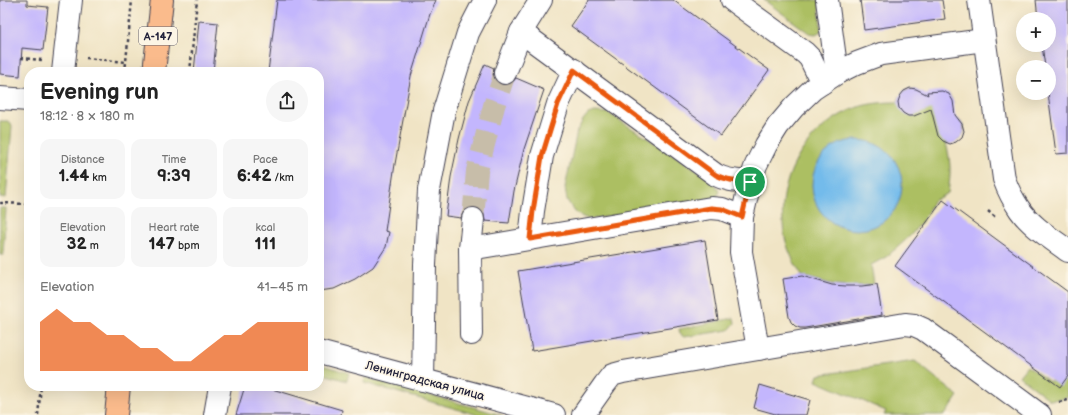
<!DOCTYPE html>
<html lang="en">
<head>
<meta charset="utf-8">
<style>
  body { margin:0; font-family:"Balsamiq Sans",sans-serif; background:#f6f6f6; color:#222; height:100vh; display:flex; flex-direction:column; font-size:15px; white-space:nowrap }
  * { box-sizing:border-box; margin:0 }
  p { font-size:13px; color:#767676 }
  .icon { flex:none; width:22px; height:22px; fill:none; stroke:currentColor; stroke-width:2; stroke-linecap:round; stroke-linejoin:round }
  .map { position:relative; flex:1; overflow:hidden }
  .panel { position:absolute; left:24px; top:67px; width:300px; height:324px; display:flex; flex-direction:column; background:#fff; border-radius:16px; box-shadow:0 4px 16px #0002 }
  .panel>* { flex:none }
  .buttons { position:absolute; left:1016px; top:12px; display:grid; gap:8px }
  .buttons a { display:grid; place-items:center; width:40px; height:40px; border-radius:50%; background:#fff; box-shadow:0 4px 16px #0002; font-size:20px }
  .pin { position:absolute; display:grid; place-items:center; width:34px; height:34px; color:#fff; margin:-17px; border:2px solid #fff; border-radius:50%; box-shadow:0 1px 4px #0007 }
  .round { display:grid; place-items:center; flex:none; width:42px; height:42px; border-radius:21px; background:#f6f6f6 }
  .summary { display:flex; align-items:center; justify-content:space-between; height:68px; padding:0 16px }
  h1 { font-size:22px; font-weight:800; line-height:30px }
  .figures { display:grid; grid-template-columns:repeat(3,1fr); gap:6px; height:68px; padding:4px 16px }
  .figures div { display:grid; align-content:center; border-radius:10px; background:#f6f6f6; text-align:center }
  .figures b { font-size:17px; font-weight:800 }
  .figures small { font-size:11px; font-weight:400 }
  .figures p { font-size:11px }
  .chart { height:112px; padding:8px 16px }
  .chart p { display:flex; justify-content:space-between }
  .chart svg { width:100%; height:72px; margin-top:4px; fill:#ea580c; opacity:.7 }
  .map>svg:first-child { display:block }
  .green { fill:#acbf62; stroke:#67704e }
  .water { fill:#73bbeb; stroke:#4a6e93 }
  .building { fill:#c3b6fd }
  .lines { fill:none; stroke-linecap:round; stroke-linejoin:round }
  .minor-tunnel { stroke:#c7bda9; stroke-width:22; stroke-dasharray:22 11; stroke-linecap:butt }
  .minor-casing { stroke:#413f50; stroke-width:24 }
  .highway-casing { stroke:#413f50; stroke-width:24 }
  .path { stroke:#413f50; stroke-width:2.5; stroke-dasharray:3 3; stroke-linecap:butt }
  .minor { stroke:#fff; stroke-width:22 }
  .highway { stroke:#fabb8c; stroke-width:22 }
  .route-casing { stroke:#fff; stroke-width:8 }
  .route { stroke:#ea580c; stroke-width:5 }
  .labels { text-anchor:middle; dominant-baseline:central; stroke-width:3; stroke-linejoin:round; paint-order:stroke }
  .shield { fill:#fcf5e5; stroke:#63616e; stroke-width:1 }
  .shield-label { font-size:11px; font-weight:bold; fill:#22223b }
  .street-label { font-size:12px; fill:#22223b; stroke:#fcf5e5 }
</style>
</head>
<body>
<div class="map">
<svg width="1068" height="415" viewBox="0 0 1068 415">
  <rect width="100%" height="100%" fill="#fcf5e5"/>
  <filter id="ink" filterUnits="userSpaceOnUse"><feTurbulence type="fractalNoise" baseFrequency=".025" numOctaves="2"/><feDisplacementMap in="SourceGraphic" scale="8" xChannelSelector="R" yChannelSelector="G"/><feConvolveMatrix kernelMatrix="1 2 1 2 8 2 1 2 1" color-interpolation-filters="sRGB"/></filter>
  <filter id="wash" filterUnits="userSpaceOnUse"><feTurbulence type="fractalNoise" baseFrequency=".012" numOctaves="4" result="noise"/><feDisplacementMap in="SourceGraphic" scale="16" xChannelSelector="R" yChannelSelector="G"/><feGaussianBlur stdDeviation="0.9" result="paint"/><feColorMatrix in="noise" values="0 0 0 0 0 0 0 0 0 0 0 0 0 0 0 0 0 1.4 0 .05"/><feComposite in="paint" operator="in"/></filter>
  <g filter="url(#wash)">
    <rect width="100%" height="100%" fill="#f0e4c5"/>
    <g class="green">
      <polygon points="764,0 819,0 821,31 816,34 809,33"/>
      <path d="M910,88C917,89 921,91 925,97L949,94C954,102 955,107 951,116C955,117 959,119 962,123C969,134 957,145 946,143C951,162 951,173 948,193L933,201L924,219L911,235L899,246L886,257L871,265L874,284C845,289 829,284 802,276C792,260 784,243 783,224C778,173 810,124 858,107C871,103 885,102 898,102C900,94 903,91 910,88Z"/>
      <polygon points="595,112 608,113 711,179 719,190 718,195 713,200 592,219 585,218 577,214 572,208 567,200 565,188 577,131 583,120 588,114"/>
      <polygon points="0,121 8,121 11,123 12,126 6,198 0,197"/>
      <polygon points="0,208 6,208 3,255 0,255"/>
      <polygon points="734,318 735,323 729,330 684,337 680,334 679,329"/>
      <polygon points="1068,358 1068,397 1061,399 1050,400 1019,376 1027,366 1050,382"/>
      <polygon points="915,361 958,396 945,415 884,415 886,411 816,381 818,375"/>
      <polygon points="319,364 349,373 347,381 319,373"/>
      <polygon points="365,377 502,415 478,415 364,383"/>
    </g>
    <circle class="water" cx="857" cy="185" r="45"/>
    <g id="blocks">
      <g class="building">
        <polygon points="0,0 27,0 27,5 48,7 43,50 22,48 20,76 0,74"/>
        <polygon points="277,0 436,0 430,14 411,76 395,164 385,231 389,232 386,247 373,267 355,279 334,289 319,291 319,72 268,72"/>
        <polygon points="589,0 673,0 769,70 721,136 571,26"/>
        <polygon points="860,0 942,0 945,19 864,30"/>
        <polygon points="1036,0 1068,0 1068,153 1056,154 1048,93 1049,93 1049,67 1045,67 1042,45 1049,45 1049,19 1038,19"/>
        <polygon points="199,21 218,23 213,72 194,72"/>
        <polygon points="485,64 494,68 493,75 496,81 500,84 507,85 512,83 516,78 544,90 524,149 514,191 509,223 485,221 484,214 481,209 475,207 468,208 463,212 461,218 446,216 451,177 459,139 469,101"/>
        <polygon points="910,88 916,89 928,95 927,92 942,91 949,94 953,101 955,115 962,124 964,131 962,137 956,142 950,144 943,141 938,136 931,109 914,116 908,116 903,113 899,108 898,102 900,96 904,91"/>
        <polygon points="943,200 1068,292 1068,376 1060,387 895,266"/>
        <polygon points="705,240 718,320 532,351 518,271"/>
        <polygon points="802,276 832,285 846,286 862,286 877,284 882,315 805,328 800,328 795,326 791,322 789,317 783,279"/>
        <polygon points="760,385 810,400 806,415 779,415 754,408"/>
        <polygon points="245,386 262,386 342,410 341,415 236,415"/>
      </g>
    </g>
  </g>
  <g filter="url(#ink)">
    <use href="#blocks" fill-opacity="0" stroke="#413f50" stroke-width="1"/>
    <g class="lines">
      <polyline class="minor-tunnel" points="473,219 477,171 494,106 505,73"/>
      <g class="minor-casing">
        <g id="minor">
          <polyline points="732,0 805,53 810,58 822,83"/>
          <polyline points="827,0 837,73"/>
          <path d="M979,0L1004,179C1008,190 1013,200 1020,210C1031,226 1052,239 1068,251"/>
          <path d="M521,32L716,175C727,181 739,181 750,182"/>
          <polyline points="63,72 71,0"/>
          <polyline points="505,73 521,32 541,0"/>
          <polyline points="0,98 29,100"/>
          <polyline points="530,239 533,211 542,156 558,104 574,70"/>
          <polyline points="470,249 711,208 722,209 742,217"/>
          <polyline points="471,334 470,249 473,219"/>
          <polyline points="758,349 741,252 742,217 750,182 756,165 766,145 778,126 794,107 813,89 837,73 857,63 881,54 984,40"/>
          <polyline points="319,352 554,415"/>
          <polyline points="423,380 425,265 429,190 444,111 468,33 485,0"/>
          <polyline points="215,415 220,386"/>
          <polyline points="583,415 605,384 612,375 623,372 905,324 914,325 923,329 1040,415"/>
        </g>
      </g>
      <g class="highway-casing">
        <g id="highway">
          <polyline points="154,72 162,0"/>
          <polyline points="116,415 119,386"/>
        </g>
      </g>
      <g class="path">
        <polyline points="21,58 42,60"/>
        <polyline points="86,58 126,62"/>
        <polyline points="125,72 132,0"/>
        <polyline points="190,72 197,0"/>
        <polyline points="0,203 28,204"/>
        <polyline points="988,211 995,217"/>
        <polyline points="1059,402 1068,400"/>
        <polyline points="38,415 41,386"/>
      </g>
      <use href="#minor" class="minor"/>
      <use href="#highway" class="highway"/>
    </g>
  </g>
  <g class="lines" filter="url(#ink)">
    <g class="route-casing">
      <path id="route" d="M574,70L716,175C727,181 739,181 750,182L742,217L722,209L711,208L530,239L533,211L542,156L558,104Z"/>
    </g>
    <use href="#route" class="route"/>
  </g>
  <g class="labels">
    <rect class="shield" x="139" y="27" width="38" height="18" rx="3"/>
    <g class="shield-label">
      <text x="158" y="36">А-147</text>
    </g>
    <g class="street-label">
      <text transform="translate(425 381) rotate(15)">Ленинградская улица</text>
    </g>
  </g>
</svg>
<div class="buttons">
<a>+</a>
<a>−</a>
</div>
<div class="pin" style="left:750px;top:182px;background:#1e9e55"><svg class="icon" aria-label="arrive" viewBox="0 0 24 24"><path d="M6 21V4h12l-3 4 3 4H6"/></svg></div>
<section class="panel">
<div class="summary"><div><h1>Evening run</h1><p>18:12 · 8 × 180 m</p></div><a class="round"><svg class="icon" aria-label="share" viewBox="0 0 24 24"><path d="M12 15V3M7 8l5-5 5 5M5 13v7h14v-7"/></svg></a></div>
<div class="figures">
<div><p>Distance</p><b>1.44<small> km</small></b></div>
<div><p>Time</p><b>9:39</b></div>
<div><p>Pace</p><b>6:42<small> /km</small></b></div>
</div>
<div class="figures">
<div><p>Elevation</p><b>32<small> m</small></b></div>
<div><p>Heart rate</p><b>147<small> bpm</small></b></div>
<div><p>kcal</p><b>111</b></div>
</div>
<div class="chart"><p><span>Elevation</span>41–45 m</p>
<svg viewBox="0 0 160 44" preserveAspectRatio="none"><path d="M0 44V14L10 6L20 14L30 14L40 22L50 22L60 30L70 30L80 38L90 38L100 30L110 22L120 22L130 14L140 14L150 14L160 14V44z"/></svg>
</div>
</section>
</div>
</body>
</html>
